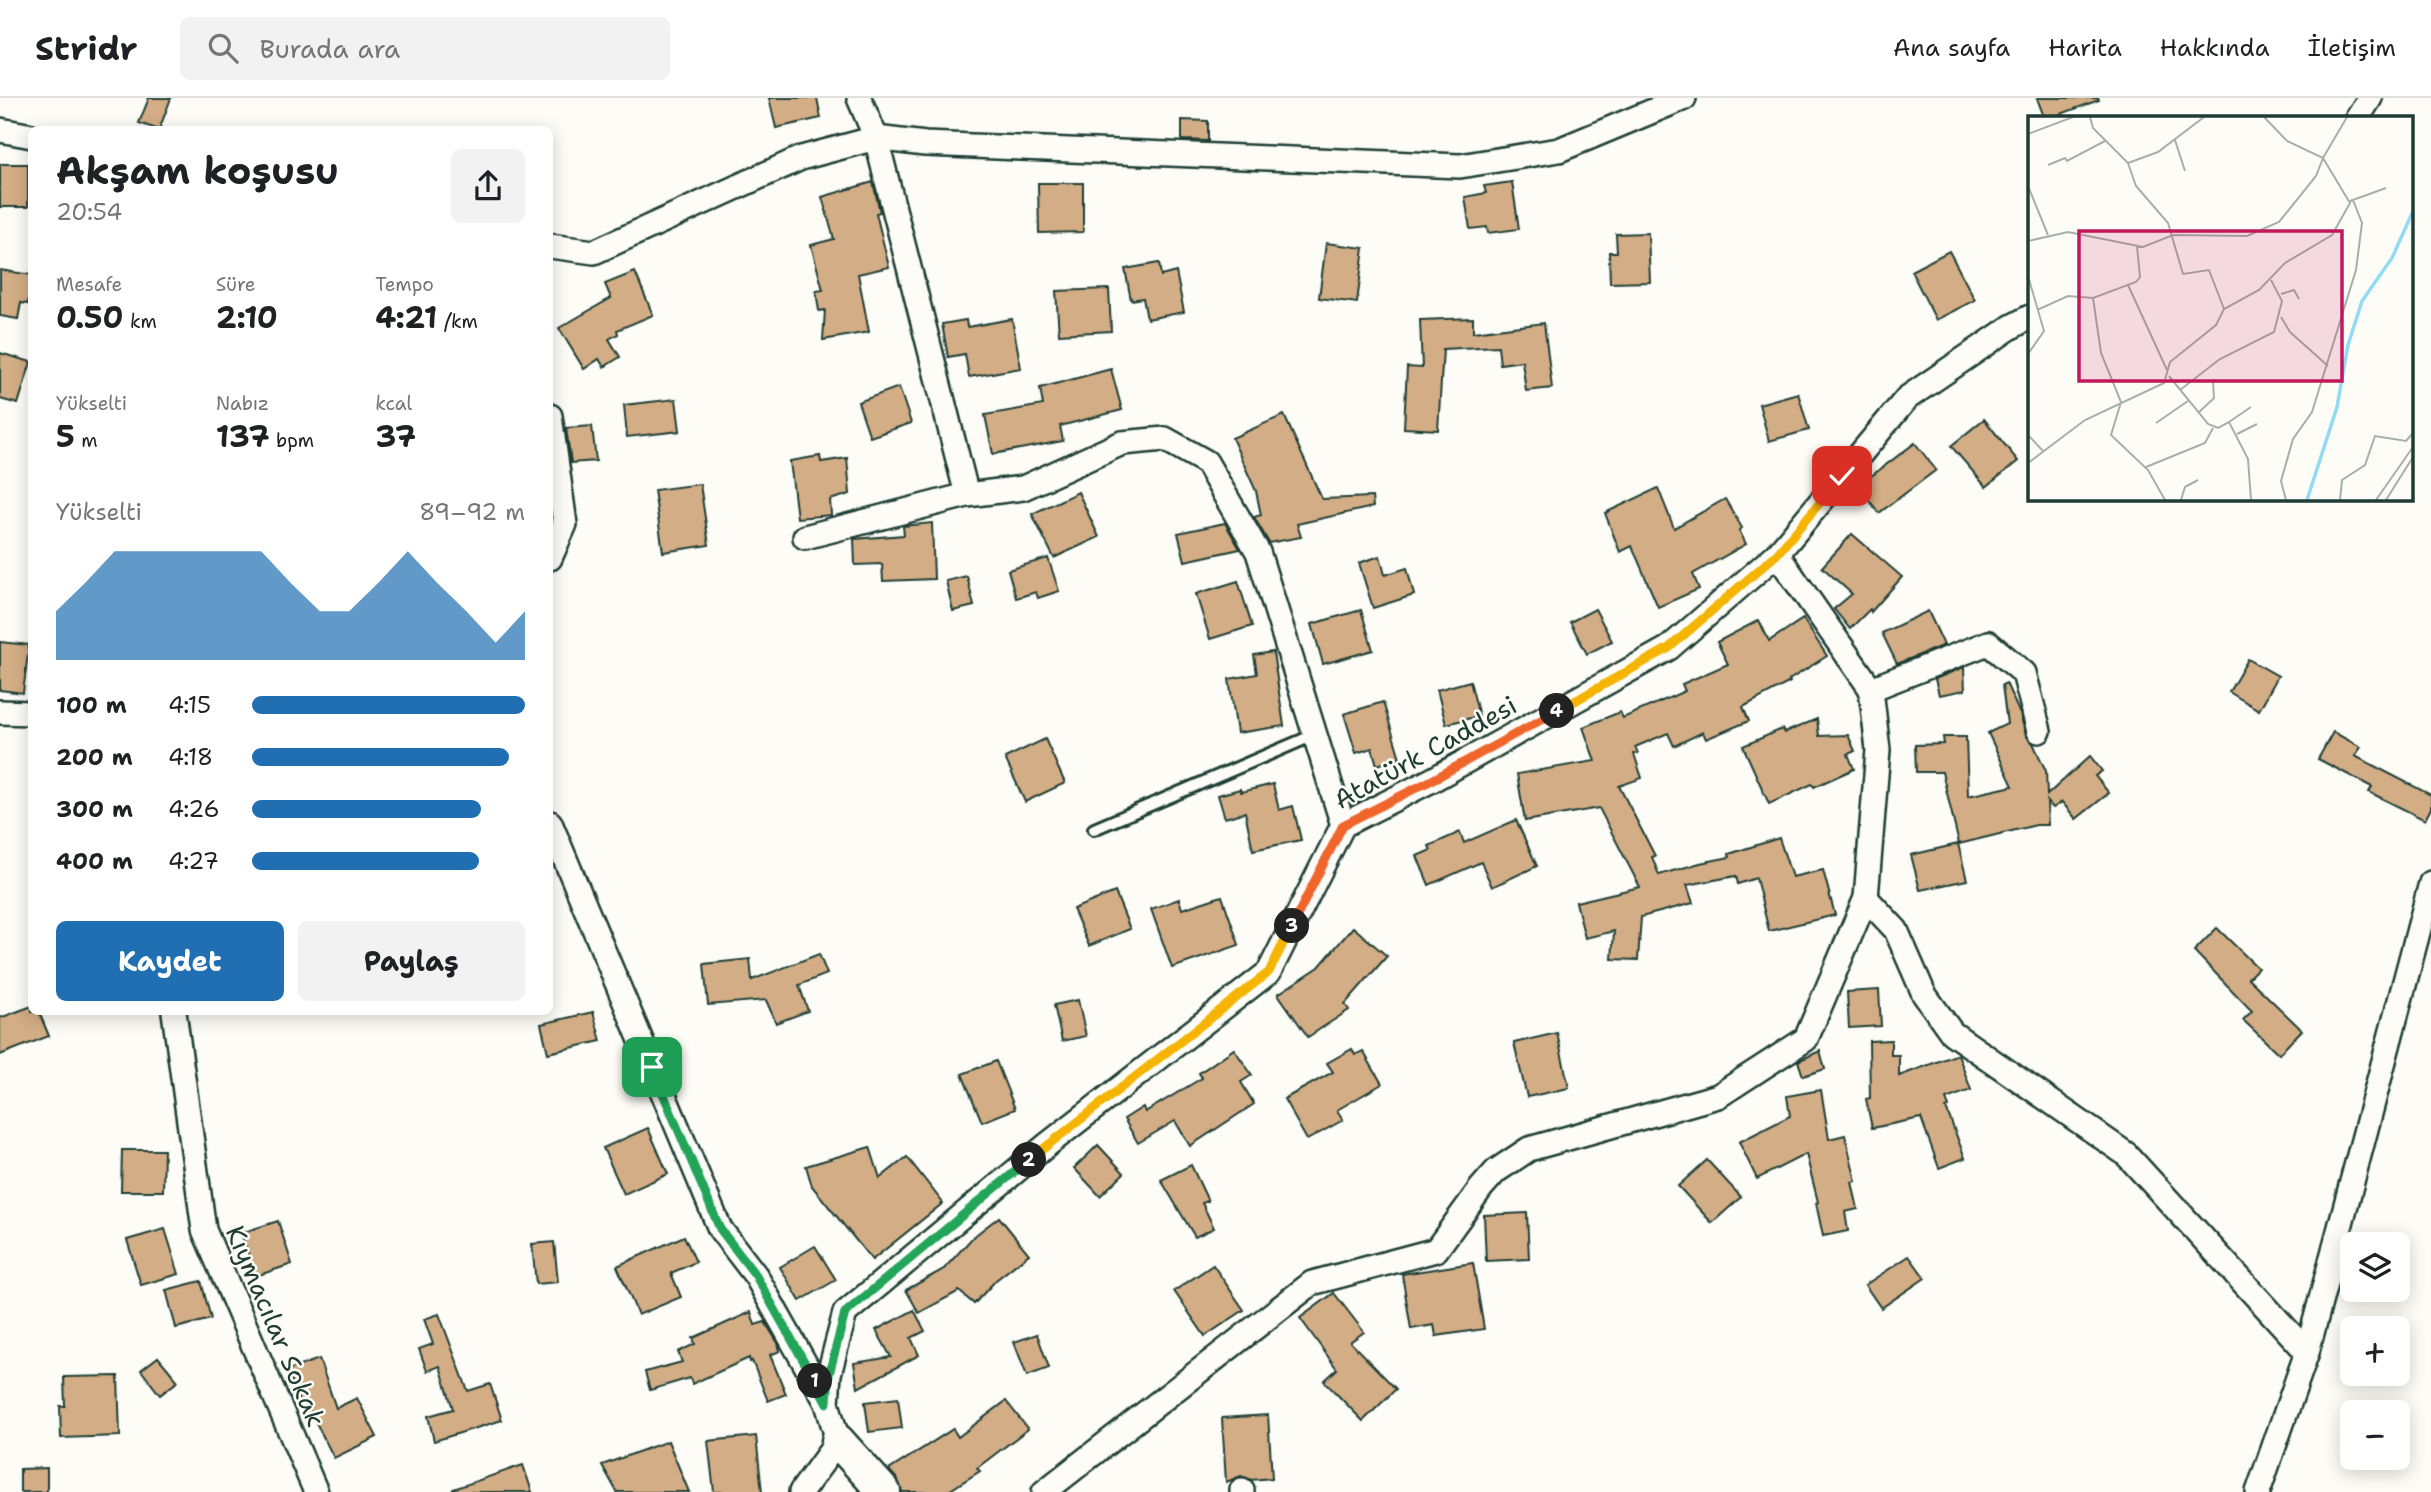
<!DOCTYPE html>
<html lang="tr">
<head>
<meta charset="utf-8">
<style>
  body { margin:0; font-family:"Shantell Sans",sans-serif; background:#f2f2f2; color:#202124; height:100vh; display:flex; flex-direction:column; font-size:26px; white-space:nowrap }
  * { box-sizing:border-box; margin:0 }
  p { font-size:23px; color:#757577 }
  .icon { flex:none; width:38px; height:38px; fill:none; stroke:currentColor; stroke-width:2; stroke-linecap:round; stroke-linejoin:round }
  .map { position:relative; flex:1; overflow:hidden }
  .side { position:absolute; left:28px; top:28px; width:525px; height:889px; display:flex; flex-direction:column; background:#fff; border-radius:10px; box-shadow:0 4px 18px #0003 }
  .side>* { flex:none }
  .tools { position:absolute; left:2340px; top:1134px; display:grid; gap:14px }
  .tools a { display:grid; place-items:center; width:70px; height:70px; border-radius:10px; background:#fff; box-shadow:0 4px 18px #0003; font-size:35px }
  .pin { position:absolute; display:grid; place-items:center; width:60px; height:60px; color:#fff; margin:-30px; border-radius:14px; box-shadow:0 4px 10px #0006 }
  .km { position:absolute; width:35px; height:35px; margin:-18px; border-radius:50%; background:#222; color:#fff; font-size:19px; line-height:35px; text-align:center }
  .round { display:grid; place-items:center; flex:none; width:74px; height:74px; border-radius:10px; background:#f2f2f2 }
  .head { display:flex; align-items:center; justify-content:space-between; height:119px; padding:0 28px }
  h1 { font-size:38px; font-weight:700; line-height:52px }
  .stats { display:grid; grid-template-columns:repeat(3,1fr); gap:10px; height:119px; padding:7px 28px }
  .stats div { display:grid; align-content:center }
  .stats b { font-size:30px; font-weight:700 }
  .stats small { font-size:19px; font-weight:400 }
  .stats p { font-size:19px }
  .chart { height:196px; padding:14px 28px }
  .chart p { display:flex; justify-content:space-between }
  .chart svg { width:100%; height:126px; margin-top:7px; fill:#1f6fb2; opacity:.7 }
  .action { display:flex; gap:14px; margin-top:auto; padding:14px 28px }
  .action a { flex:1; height:80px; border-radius:10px; background:#1f6fb2; color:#fff; font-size:28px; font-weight:700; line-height:80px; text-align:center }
  .action a+a { background:#f2f2f2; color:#202124 }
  ul { padding:0 28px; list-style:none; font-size:23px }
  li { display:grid; grid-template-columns:112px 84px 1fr; align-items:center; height:52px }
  li i { height:18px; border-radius:9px; background:#1f6fb2 }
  header { display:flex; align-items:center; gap:42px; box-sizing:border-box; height:98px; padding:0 35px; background:#fff; border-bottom:2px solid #e0e0e0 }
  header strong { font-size:33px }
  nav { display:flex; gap:38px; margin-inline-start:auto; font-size:24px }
  .search { width:490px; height:63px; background:#f2f2f2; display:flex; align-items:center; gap:18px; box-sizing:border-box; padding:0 24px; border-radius:10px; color:#757577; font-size:26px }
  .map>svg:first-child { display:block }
  .building { fill:#d3ad85; stroke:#1f3d34; stroke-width:2 }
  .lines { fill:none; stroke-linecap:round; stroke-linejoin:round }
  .lane-casing { stroke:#1f3d34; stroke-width:16 }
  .street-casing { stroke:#1f3d34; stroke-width:28 }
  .secondary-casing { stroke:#1f3d34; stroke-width:37 }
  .lane { stroke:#fdfcf7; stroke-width:10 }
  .street { stroke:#fdfcf7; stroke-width:23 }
  .secondary { stroke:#fdfcf7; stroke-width:32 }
  .split-1-casing { stroke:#fff; stroke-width:14 }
  .split-2-casing { stroke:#fff; stroke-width:14 }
  .split-3-casing { stroke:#fff; stroke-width:14 }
  .split-4-casing { stroke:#fff; stroke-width:14 }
  .split-5-casing { stroke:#fff; stroke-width:14 }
  .split-1 { stroke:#22a559; stroke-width:9 }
  .split-2 { stroke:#22a559; stroke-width:9 }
  .split-3 { stroke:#f5b400; stroke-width:9 }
  .split-4 { stroke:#f0652b; stroke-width:9 }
  .split-5 { stroke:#f5b400; stroke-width:9 }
  .labels { text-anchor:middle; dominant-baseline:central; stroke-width:5; stroke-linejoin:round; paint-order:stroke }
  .street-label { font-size:26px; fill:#1f3d34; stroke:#fdfcf7 }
  .inset-river { fill:none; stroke:#92dcf3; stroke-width:3.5 }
  .inset-road { fill:none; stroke:#a4b0a9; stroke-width:2 }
  .view { fill:#c2185b; fill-opacity:0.15; stroke:#c2185b; stroke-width:3.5 }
  .inset-edge { fill:none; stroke:#1f3d34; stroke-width:3.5 }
</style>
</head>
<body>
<header>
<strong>Stridr</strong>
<div class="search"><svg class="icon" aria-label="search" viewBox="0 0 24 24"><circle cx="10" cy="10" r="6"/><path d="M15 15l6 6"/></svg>Burada ara</div>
<nav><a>Ana sayfa</a><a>Harita</a><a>Hakkında</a><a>İletişim</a></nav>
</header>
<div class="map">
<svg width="2431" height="1394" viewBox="0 0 2431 1394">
  <rect width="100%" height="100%" fill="#fdfcf7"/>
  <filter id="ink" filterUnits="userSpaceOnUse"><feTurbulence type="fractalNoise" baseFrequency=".0143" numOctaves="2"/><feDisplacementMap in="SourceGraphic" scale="14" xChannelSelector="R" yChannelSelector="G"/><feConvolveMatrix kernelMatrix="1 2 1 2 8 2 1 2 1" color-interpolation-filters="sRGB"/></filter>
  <g filter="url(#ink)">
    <g class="building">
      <polygon points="149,0 171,0 159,32 139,25"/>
      <polygon points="769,0 817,0 821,20 776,30"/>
      <polygon points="2037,0 2098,0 2099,2 2053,19 2044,19"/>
      <polygon points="1182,22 1208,23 1208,43 1182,42"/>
      <rect x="0" y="66" width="28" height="43"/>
      <polygon points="873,84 880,114 876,115 889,169 858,176 869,234 823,242 825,212 819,213 816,193 823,192 811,147 834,141 822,99"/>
      <polygon points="1512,84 1519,131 1488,135 1487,129 1470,131 1465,99 1486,95 1484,88"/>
      <polygon points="1038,85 1083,85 1083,134 1039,135"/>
      <polygon points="1648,135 1650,184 1610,185 1609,154 1617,154 1616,136"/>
      <polygon points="1326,145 1364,150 1357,205 1319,200"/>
      <polygon points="1949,153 1975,202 1936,222 1911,173"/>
      <polygon points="1159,165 1161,178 1176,174 1184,214 1147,221 1143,200 1131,202 1125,171"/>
      <polygon points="0,172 32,177 28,206 21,205 18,221 0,218"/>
      <polygon points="635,174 653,217 617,232 618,236 609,241 620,259 604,269 599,261 584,271 559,230 611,200 605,186"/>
      <polygon points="1109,191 1111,233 1059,236 1056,193"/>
      <polygon points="1473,220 1473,234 1544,225 1552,290 1526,293 1522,263 1500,266 1498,248 1443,251 1438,332 1404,330 1407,269 1422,270 1420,222"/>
      <polygon points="1012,221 1021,270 969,279 965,256 948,259 942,226 966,222 967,229"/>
      <polygon points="0,255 31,264 18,306 0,301"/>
      <polygon points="1111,271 1122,312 1060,328 1063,343 993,356 985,317 1043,307 1040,290"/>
      <polygon points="899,289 911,325 870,339 858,304"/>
      <polygon points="1798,295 1809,332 1769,343 1759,306"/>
      <polygon points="676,301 680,333 627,339 624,307"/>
      <polygon points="1284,317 1322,401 1372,399 1373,409 1297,426 1301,439 1269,445 1254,419 1261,417 1256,393 1232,340"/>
      <polygon points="1984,321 2018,363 1986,389 1951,348"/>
      <polygon points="592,328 596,363 571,365 566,330"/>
      <polygon points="1915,345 1936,372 1879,415 1858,388"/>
      <polygon points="820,358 821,364 847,360 850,396 830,402 831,417 797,420 790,363"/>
      <polygon points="700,386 709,447 663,454 654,392"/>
      <polygon points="1658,390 1674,430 1725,401 1742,430 1739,432 1746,446 1693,476 1699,491 1658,509 1632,448 1620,454 1605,415"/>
      <polygon points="1078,394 1099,439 1054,460 1032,416"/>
      <polygon points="932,425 934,481 883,483 882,466 855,467 854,441 904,437 903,428"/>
      <polygon points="1225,425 1240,451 1185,463 1178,435"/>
      <polygon points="1852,436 1902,479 1871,514 1870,511 1850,531 1834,511 1852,496 1822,469"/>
      <polygon points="1380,458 1385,477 1407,470 1414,497 1373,510 1359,465"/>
      <polygon points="1048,460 1059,493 1038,500 1036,494 1016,500 1008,472"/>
      <polygon points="967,478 974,508 953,513 946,483"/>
      <polygon points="1238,483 1252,528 1210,541 1196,496"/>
      <polygon points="1595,511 1612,543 1587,556 1570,524"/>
      <polygon points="1361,512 1373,552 1323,566 1312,526"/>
      <polygon points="1928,513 1944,547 1897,566 1882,535"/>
      <polygon points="1803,521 1827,558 1789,582 1790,584 1743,609 1749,623 1706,641 1703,634 1674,648 1668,635 1635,649 1638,655 1634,656 1642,680 1619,688 1655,758 1652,759 1659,777 1700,765 1730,759 1729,756 1779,740 1792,779 1823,772 1835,817 1769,833 1756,780 1738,786 1736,778 1687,787 1693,805 1641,819 1638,862 1612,861 1614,833 1585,840 1576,804 1640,789 1599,710 1525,723 1517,676 1595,663 1583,629 1620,614 1623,620 1685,593 1682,586 1728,566 1717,544 1759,522 1769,543"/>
      <polygon points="0,544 29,547 23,595 0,592"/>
      <polygon points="1273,554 1284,628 1237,635 1229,581 1257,576 1254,557"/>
      <polygon points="2248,561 2278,578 2259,612 2229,594"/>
      <polygon points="1964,569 1965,592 1939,597 1935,581"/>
      <polygon points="1470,583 1479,618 1446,626 1437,592"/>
      <polygon points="2006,585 2020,616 2026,637 2033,645 2046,673 2047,697 2090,658 2102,673 2095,678 2109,695 2076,721 2062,704 2053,710 2047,703 2048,727 2036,727 1959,746 1942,674 1916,674 1915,647 1944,646 1943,639 1966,639 1968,698 2013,688 1988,635 2007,626 2002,587"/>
      <polygon points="1383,604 1400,660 1377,667 1372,650 1356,655 1344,616"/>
      <polygon points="1817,621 1819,638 1848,637 1855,653 1848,656 1854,671 1814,689 1812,686 1769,706 1743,648 1782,631 1784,635"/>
      <polygon points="2333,634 2361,649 2355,658 2431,697 2431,710 2425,722 2369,694 2372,689 2318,661"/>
      <polygon points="1045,641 1065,685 1025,704 1005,660"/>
      <polygon points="1273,686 1279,712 1293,708 1301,742 1253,752 1245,714 1225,720 1218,697 1240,691 1241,694"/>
      <polygon points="1516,722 1537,768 1492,789 1481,764 1429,787 1417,758 1431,752 1429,748 1460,734 1464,745"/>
      <polygon points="1958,746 1967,782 1920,792 1911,757"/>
      <polygon points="1115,794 1130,831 1089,848 1073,811"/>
      <polygon points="1222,798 1239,847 1172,870 1151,811 1179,801 1182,811"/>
      <polygon points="1353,829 1387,858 1345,906 1349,912 1308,939 1278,896 1319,869"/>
      <polygon points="2217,830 2258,870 2248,880 2302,932 2279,956 2243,922 2252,913 2194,853"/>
      <polygon points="819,856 827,876 799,887 808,913 776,925 766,902 708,907 704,866 750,861 752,882"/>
      <polygon points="1879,892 1881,928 1849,930 1847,894"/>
      <polygon points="1078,902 1086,938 1062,943 1054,907"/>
      <polygon points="32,908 32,914 39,914 49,938 0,957 0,920"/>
      <polygon points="593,914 601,943 548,955 541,926"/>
      <polygon points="1557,935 1569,990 1527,999 1514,945"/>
      <polygon points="1891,942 1891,957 1899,957 1899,978 1958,956 1971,992 1946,1001 1949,1009 1946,1010 1965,1060 1939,1070 1921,1020 1872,1030 1866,1001 1870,1000 1869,943"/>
      <polygon points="1234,951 1252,977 1241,984 1254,1006 1190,1048 1175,1023 1138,1045 1124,1021 1143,1009 1145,1014 1202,980 1199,975"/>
      <polygon points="1352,951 1355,957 1363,953 1382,986 1337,1012 1343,1022 1307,1042 1284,1001 1333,974 1327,965"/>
      <polygon points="1820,953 1825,971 1803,978 1798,963"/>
      <polygon points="996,963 1015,1011 982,1024 962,976"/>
      <polygon points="1821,992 1829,1041 1845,1037 1856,1083 1852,1084 1858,1111 1845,1114 1848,1133 1823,1138 1816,1105 1818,1104 1806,1056 1757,1081 1739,1044 1790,1018 1787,998"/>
      <polygon points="648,1030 668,1076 624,1096 603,1050"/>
      <polygon points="1098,1047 1124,1075 1100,1098 1074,1070"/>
      <polygon points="870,1049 880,1080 907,1059 943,1105 872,1162 812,1088 806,1068"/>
      <polygon points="122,1052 164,1052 163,1093 121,1093"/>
      <polygon points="1707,1062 1741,1099 1712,1125 1678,1088"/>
      <polygon points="1191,1067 1208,1103 1202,1105 1214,1130 1195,1139 1161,1082"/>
      <polygon points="1527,1115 1529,1161 1486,1163 1484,1117"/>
      <polygon points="999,1119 1029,1156 996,1182 974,1206 959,1193 919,1215 906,1192 944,1171 973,1139"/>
      <polygon points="278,1123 292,1166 256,1178 241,1135"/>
      <polygon points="165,1131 179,1176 141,1187 127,1142"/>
      <polygon points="684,1138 696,1164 671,1175 681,1199 638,1217 617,1168"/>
      <polygon points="554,1144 558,1184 536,1186 532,1146"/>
      <polygon points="815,1148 836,1182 800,1203 780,1169"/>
      <polygon points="1909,1158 1925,1180 1881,1210 1865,1187"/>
      <polygon points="1473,1165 1484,1231 1436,1238 1434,1227 1411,1231 1402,1176"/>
      <polygon points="1213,1167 1244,1212 1205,1238 1174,1193"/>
      <polygon points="201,1183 211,1221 176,1230 166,1192"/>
      <polygon points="1334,1195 1364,1234 1350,1244 1396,1291 1363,1323 1324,1283 1337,1271 1300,1220"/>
      <polygon points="914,1212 925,1233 911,1240 919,1257 858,1290 854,1265 891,1259 876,1232"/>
      <polygon points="751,1214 755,1227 765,1224 778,1245 780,1253 770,1257 786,1296 768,1303 752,1263 750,1264 749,1260 692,1286 690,1280 650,1292 645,1274 682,1264 678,1254 695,1246 693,1240"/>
      <polygon points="439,1216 468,1293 490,1286 502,1322 434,1343 428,1318 453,1311 440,1268 427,1273 419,1251 433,1246 424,1221"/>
      <polygon points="1037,1236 1049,1270 1027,1278 1014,1244"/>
      <polygon points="158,1259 178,1283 160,1297 141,1272"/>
      <polygon points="319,1261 336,1310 357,1300 377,1339 334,1360 306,1305 300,1307 288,1272"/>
      <polygon points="118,1278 120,1338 61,1340 60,1308 65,1308 64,1279"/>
      <polygon points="898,1300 902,1330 869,1334 865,1304"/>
      <polygon points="1006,1303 1028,1331 977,1370 980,1373 947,1394 902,1394 898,1382 889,1372 953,1331 958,1339"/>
      <polygon points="1268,1317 1272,1380 1251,1382 1241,1378 1226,1384 1222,1320"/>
      <polygon points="756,1338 762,1394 714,1394 708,1343"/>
      <polygon points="668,1343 689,1394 617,1394 602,1367"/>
      <polygon points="523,1367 532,1394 454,1394 453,1391"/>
      <polygon points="47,1370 47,1394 20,1394 20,1371"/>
    </g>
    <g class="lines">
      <g class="lane-casing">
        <polyline id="lane" points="1094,731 1314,637"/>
      </g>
      <g class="street-casing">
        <g id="street">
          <polyline points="859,0 876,40 967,397 1023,390 1122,345 1165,341 1206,364 1258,454 1343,727"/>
          <polyline points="2358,19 2370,0"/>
          <polyline points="0,32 32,38"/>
          <polyline points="550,148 594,154 801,60 876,40 925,46 1460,68 1559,52 1684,0"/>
          <polyline points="550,318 565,426 550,460"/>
          <polyline points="805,439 967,397"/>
          <polyline points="1871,591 1988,545 2024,575 2039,633"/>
          <polyline points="0,614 32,615"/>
          <polyline points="550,725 720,1131 756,1178 827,1305"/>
          <polyline points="1866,800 1896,832 1924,896 1952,935 2126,1056 2307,1254"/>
          <polyline points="174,914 204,1132 316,1394"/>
          <polyline points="1242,1392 1242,1394"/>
          <polyline points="801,1394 838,1343 827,1305 829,1276 845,1215 1047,1047 1269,874 1343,727 1432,682 1669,550 1777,456 1907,300 2011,229 2030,219"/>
          <polyline points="1044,1394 1312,1185 1436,1152 1481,1090 1496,1073 1529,1051 1718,998 1806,941 1866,800 1878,652 1871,591 1777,456"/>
          <polyline points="2258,1394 2307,1254 2431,785"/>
        </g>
      </g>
      <g class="secondary-casing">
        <polyline id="secondary" points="838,1343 884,1394"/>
      </g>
      <use href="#lane" class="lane"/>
      <use href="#street" class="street"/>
      <use href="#secondary" class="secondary"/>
    </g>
  </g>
  <g class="lines" filter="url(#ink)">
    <g class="split-1-casing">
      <polyline id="split-1" points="652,969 720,1131 756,1178 815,1283"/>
    </g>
    <g class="split-2-casing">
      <polyline id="split-2" points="815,1283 827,1305 829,1276 845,1215 1029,1062"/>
    </g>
    <g class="split-3-casing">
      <polyline id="split-3" points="1029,1062 1269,874 1292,828"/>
    </g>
    <g class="split-4-casing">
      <polyline id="split-4" points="1292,828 1343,727 1432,682 1557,613"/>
    </g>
    <g class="split-5-casing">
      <polyline id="split-5" points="1557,613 1669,550 1777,456 1842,378"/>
    </g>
    <use href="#split-1" class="split-1"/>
    <use href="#split-2" class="split-2"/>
    <use href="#split-3" class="split-3"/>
    <use href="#split-4" class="split-4"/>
    <use href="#split-5" class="split-5"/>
  </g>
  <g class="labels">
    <g class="street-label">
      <text transform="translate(1425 654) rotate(-29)">Atatürk Caddesi</text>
      <text transform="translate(276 1228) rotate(67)">Kıymacılar Sokak</text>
    </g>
  </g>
  <g transform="translate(2028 18)">
    <rect width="385" height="385" fill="#fdfcf7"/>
    <path class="inset-river" d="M279,384L309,291L320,229L334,185L364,142L385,95"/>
    <path class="inset-road" d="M62,1L65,12L100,47L108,70L140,107L155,158L181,154L196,193M0,18L45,1M147,24L157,55M100,47L130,36L176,1M20,49L37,42L39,45L77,25M0,70L20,119M322,85L358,72M0,125L40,116L115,131L145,119L219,120L251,106L288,60L295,42L259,25L236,1M0,160L16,215L0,238M100,169L139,254M253,178L266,174L271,183M65,182L73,237L93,286L83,319L120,354L137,384M9,194L40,180L65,182L108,166L112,161L109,130M253,201L262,216L300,250M141,260L180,308L190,312L201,306L220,343L223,384M152,274L192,243L246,216L254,185L243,164M170,297L186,282L185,265M201,306L223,291M128,307L160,285M209,318L229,308M0,319L16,336M0,347L57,304L136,267L142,246L188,209L196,193L231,174L257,147L304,119L322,87L295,42L319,1M118,351L177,327L185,312M153,384L157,371L170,364M258,384L253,365L265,323L284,296L328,154L334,107L325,84M312,384L314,364L337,349L347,320L378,325L385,317M348,384L385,331M358,384L385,341"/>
    <path class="view" d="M51,115H314V265H51Z"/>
    <rect width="385" height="385" class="inset-edge"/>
  </g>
</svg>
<div class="tools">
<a><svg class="icon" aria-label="layers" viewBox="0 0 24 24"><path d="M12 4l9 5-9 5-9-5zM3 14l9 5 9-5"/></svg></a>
<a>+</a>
<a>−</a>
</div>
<div class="pin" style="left:652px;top:969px;background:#1e9e55"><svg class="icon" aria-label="arrive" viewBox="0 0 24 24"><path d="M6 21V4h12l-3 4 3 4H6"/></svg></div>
<div class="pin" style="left:1842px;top:378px;background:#d93025"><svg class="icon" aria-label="check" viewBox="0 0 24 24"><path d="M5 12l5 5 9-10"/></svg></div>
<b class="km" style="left:815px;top:1283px">1</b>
<b class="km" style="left:1029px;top:1062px">2</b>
<b class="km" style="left:1292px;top:828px">3</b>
<b class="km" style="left:1557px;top:613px">4</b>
<section class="side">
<div class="head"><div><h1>Akşam koşusu</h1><p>20:54</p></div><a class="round"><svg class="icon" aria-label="share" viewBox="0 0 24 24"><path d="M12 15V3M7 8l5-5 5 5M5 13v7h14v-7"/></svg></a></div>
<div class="stats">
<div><p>Mesafe</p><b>0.50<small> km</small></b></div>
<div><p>Süre</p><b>2:10</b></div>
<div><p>Tempo</p><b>4:21<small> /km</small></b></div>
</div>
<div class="stats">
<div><p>Yükselti</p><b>5<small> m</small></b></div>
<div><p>Nabız</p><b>137<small> bpm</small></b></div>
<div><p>kcal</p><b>37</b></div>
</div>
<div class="chart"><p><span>Yükselti</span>89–92 m</p>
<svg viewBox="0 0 160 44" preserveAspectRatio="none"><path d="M0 44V27L10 17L20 6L30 6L40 6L50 6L60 6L70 6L80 17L90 27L100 27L110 17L120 6L130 17L140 27L150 38L160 27V44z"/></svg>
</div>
<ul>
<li><b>100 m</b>4:15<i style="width:100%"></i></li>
<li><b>200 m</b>4:18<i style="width:94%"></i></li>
<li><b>300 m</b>4:26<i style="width:84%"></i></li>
<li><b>400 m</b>4:27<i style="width:83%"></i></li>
</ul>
<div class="action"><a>Kaydet</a><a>Paylaş</a></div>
</section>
</div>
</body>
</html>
